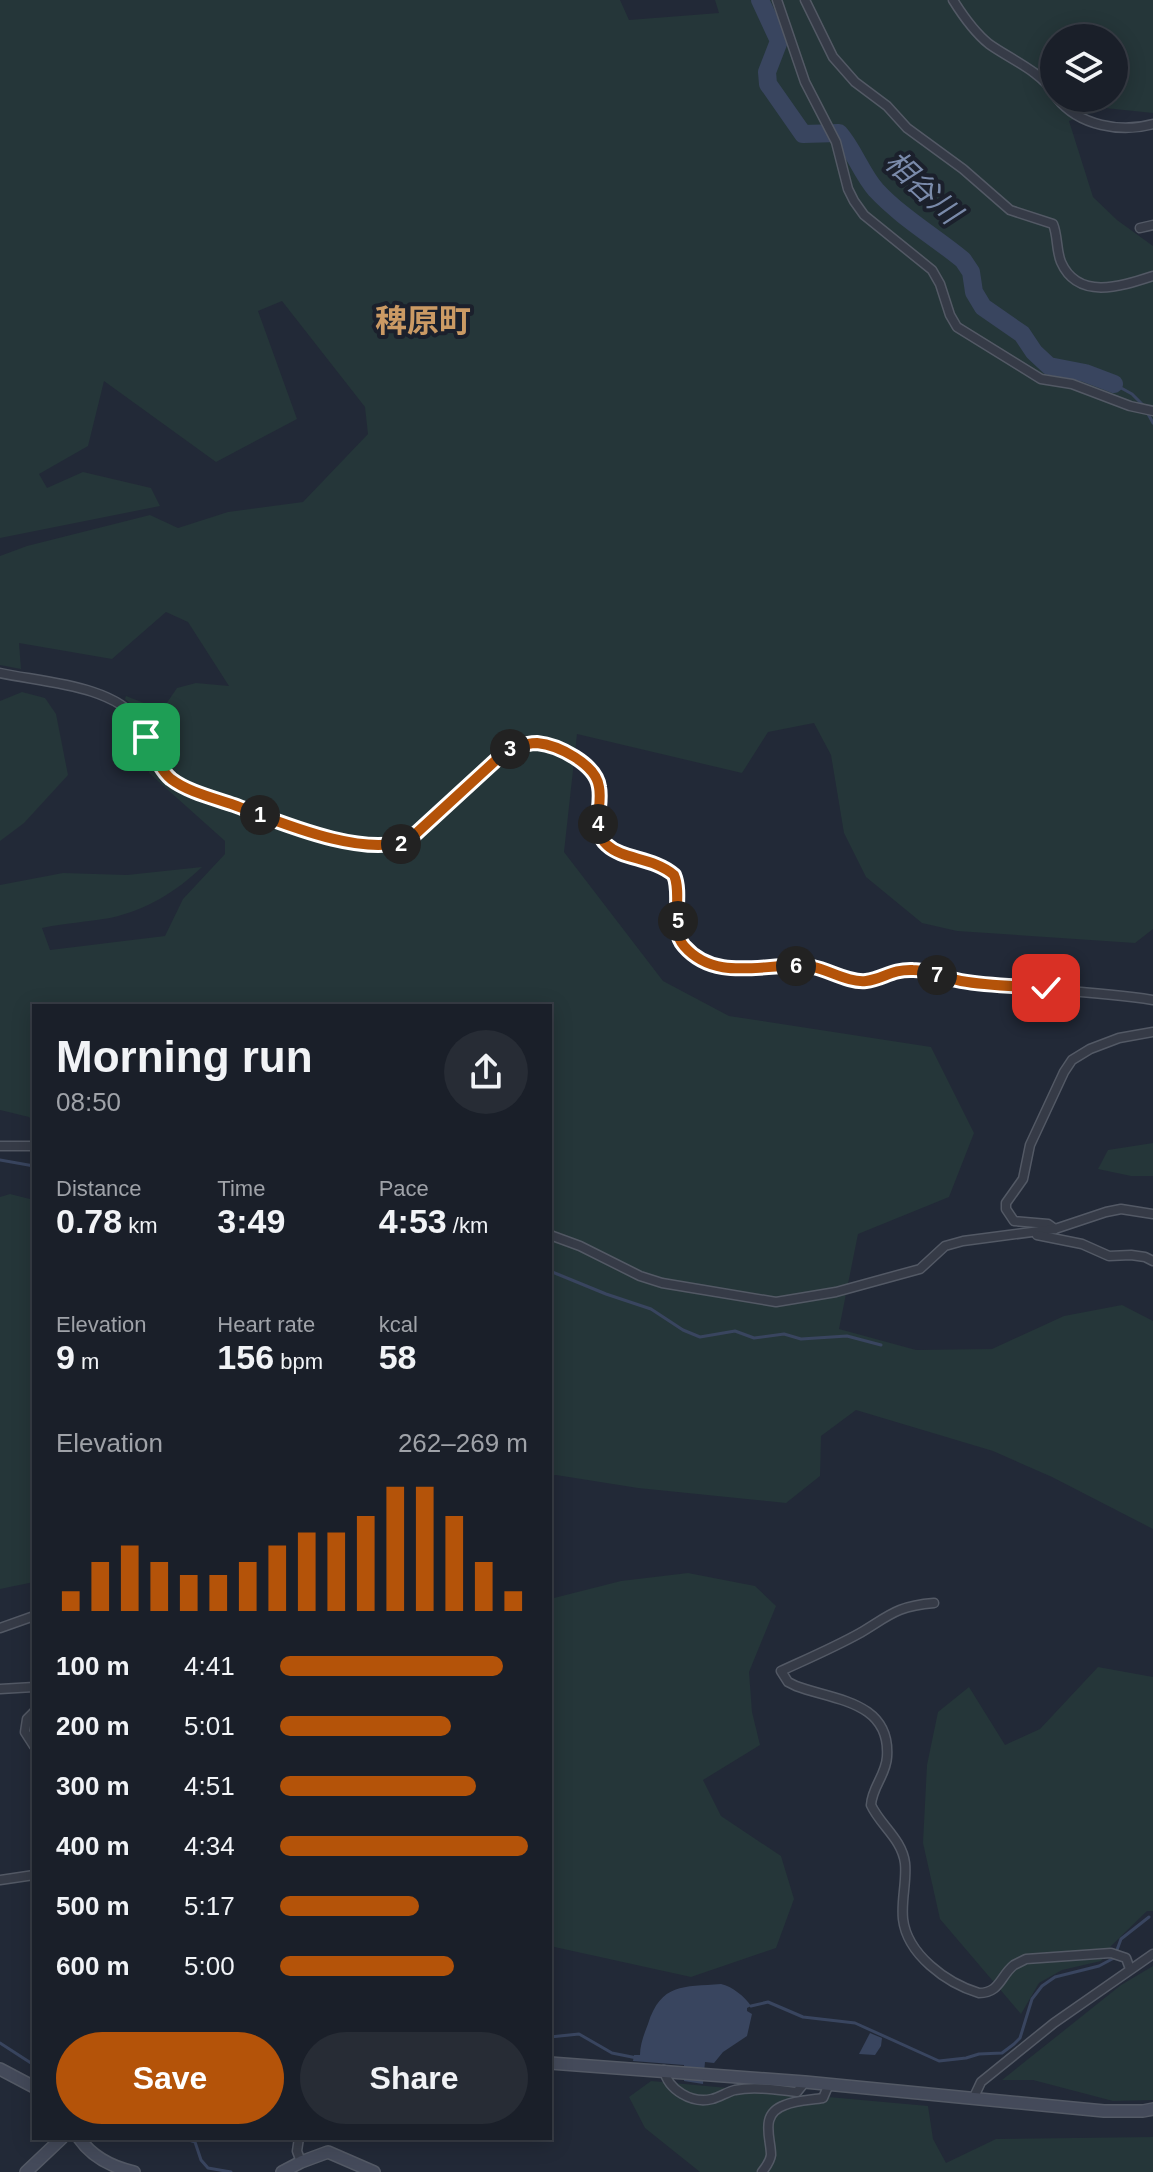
<!DOCTYPE html>
<html lang="en">
<head>
<meta charset="utf-8">
<style>
  body { margin:0; font-family:Arial,"Noto Sans JP",sans-serif; background:#272c35; color:#f1f3f6; height:100vh; display:flex; flex-direction:column; font-size:30px; white-space:nowrap }
  * { box-sizing:border-box; margin:0 }
  p { font-size:26px; color:#9fa2a8 }
  .icon { flex:none; width:44px; height:44px; fill:none; stroke:currentColor; stroke-width:2; stroke-linecap:round; stroke-linejoin:round }
  .map { position:relative; flex:1; overflow:hidden }
  .side { position:absolute; left:32px; top:1004px; width:520px; height:1136px; display:flex; flex-direction:column; background:#1a1f29; border-radius:0px; box-shadow:0 4px 20px #0003,0 0 0 2px #383d46 }
  .side>* { flex:none }
  .fabs { position:absolute; left:1040px; top:24px; display:grid; gap:16px }
  .fabs a { display:grid; place-items:center; width:88px; height:88px; border-radius:50%; background:#1a1f29; box-shadow:0 4px 20px #0003,0 0 0 2px #383d46; font-size:40px }
  .pin { position:absolute; display:grid; place-items:center; width:68px; height:68px; color:#fff; margin:-34px; border-radius:16px; box-shadow:0 4px 12px #0006 }
  .km { position:absolute; width:40px; height:40px; margin:-20px; border-radius:50%; background:#222; color:#fff; font-size:22px; line-height:40px; text-align:center }
  .round { display:grid; place-items:center; flex:none; width:84px; height:84px; border-radius:42px; background:#272c35 }
  .headline { display:flex; align-items:center; justify-content:space-between; height:136px; padding:0 24px }
  h1 { font-size:44px; font-weight:700; line-height:60px }
  .stats { display:grid; grid-template-columns:repeat(3,1fr); gap:12px; height:136px; padding:8px 24px }
  .stats div { display:grid; align-content:center }
  .stats b { font-size:34px; font-weight:700 }
  .stats small { font-size:22px; font-weight:400 }
  .stats p { font-size:22px }
  .chart { height:224px; padding:16px 24px }
  .chart p { display:flex; justify-content:space-between }
  .chart svg { width:100%; height:144px; margin-top:8px; stroke:#b45309; stroke-width:6 }
  .primary-button { display:flex; gap:16px; margin-top:auto; padding:16px 24px }
  .primary-button a { flex:1; height:92px; border-radius:48px; background:#b45309; color:#fff; font-size:32px; font-weight:700; line-height:92px; text-align:center }
  .primary-button a+a { background:#272c35; color:#f1f3f6 }
  ul { padding:0 24px; list-style:none; font-size:26px }
  li { display:grid; grid-template-columns:128px 96px 1fr; align-items:center; height:60px }
  li i { height:20px; border-radius:10px; background:#b45309 }
  .map>svg:first-child { display:block }
  .green { fill:#253639; fill-rule:evenodd }
  .water { fill:#39455f }
  .lines { fill:none; stroke-linecap:round; stroke-linejoin:round }
  .stream { stroke:#39455f; stroke-width:3 }
  .river { stroke:#39455f; stroke-width:18 }
  .street-casing { stroke:#535965; stroke-width:11 }
  .secondary-casing { stroke:#535965; stroke-width:14 }
  .street { stroke:#363b47; stroke-width:8 }
  .secondary { stroke:#444a5a; stroke-width:11 }
  .route-casing { stroke:#fff; stroke-width:16 }
  .route { stroke:#b45309; stroke-width:10 }
  .labels { text-anchor:middle; dominant-baseline:central; stroke-width:8; stroke-linejoin:round; paint-order:stroke }
  .water-label { font-size:30px; font-style:italic; fill:#7a8aaa; stroke:#1b202c }
  .quarter-label { font-size:32px; font-weight:bold; fill:#cb9a64; stroke:#1b202c }
</style>
</head>
<body>
<div class="map">
<svg width="1153" height="2172" viewBox="0 0 1153 2172">
  <rect width="100%" height="100%" fill="#222937"/>
  <g class="green">
    <path d="M0,0H620L629,20L719,13L715,0H1153V113L1105,108L1069,121L1093,197L1117,220L1153,246V929L1135,943L957,931L922,923L866,877L844,833L831,755L814,723L768,732L742,773L577,734L564,852L663,981L729,1016L931,1047L974,1133L949,1197L858,1234L839,1329L916,1350L992,1349L1064,1316L1122,1305L1153,1321V1529L1052,1477L993,1451L856,1410L821,1436L820,1476L786,1503L638,1488L556,1475L550,1476V1006H34V1122L29,1117L0,1110V885L63,873L127,875L202,867C176,892 146,910 110,918C88,922 64,923 42,928L50,950L165,936L183,899L225,854V841L149,773L142,713L125,699L126,696L162,710L177,688L196,683L229,686L188,622L166,612L112,659L19,643L21,669L0,665V556L27,546L150,515L178,528L228,512L303,502L368,434L365,407L282,301L258,311L297,419L216,462L104,381L88,446L39,474L47,488L83,472L151,488L160,506L0,538ZM1054,38H1114V98H1054Z"/>
    <polygon points="22,692 45,698 56,714 68,775 24,823 0,841 0,701"/>
    <polygon points="1153,1143 1153,1176 1131,1176 1098,1169 1108,1150"/>
    <polygon points="10,1194 34,1200 34,1582 0,1589 0,1197"/>
    <polygon points="688,1573 755,1586 776,1606 749,1672 752,1712 760,1745 703,1780 721,1816 781,1856 794,1899 776,1948 691,1977 550,1946 550,1599 621,1581"/>
    <polygon points="1098,1667 1153,1677 1153,1911 1147,1911 1111,1946 1101,1961 1062,1970 1039,1983 1021,2014 940,1919 923,1843 927,1765 938,1712 969,1687 1005,1745 1040,1729"/>
    <polygon points="1153,1966 1153,2100 1113,2101 1033,2080 1002,2080 1121,1985"/>
    <polygon points="651,2081 928,2106 933,2139 946,2163 996,2139 1153,2137 1153,2172 700,2172 645,2128 629,2097"/>
  </g>
  <g class="water">
    <path d="M721,1984C732,1986 745,1997 751,2006L747,2008V2011L752,2014L747,2036L723,2052L714,2063L705,2062L703,2084L684,2081V2065L633,2061L634,2055H640C640,2045 644,2034 648,2024C661,1983 683,1987 721,1984Z"/>
    <polygon points="870,2033 882,2038 881,2046 875,2055 859,2054"/>
  </g>
  <g class="lines">
    <g class="stream">
      <polyline points="1114,384 1132,394 1144,406"/>
      <polyline points="1147,412 1153,423"/>
      <polyline points="0,1160 34,1166"/>
      <polyline points="550,1271 606,1294 651,1309 683,1330 700,1337 735,1331 754,1338 784,1334 801,1339 847,1336 881,1345"/>
      <polyline points="751,2006 768,2002 803,2017 855,2023 939,2061 966,2058 979,2054 1002,2053 1014,2044 1020,2038 1032,1999 1042,1986 1055,1977 1099,1966 1114,1958 1121,1939 1149,1917"/>
      <polyline points="550,2037 579,2034 612,2053 637,2058"/>
      <polyline points="0,2043 34,2065"/>
      <polyline points="183,2138 195,2142 201,2160 208,2168 231,2172"/>
    </g>
    <path class="river" d="M760,0L779,41L767,72L768,84L803,134L839,133C854,150 861,173 876,190C901,217 935,237 963,260L971,272L974,292L983,307L1022,334L1034,352L1049,366L1085,373L1114,384"/>
    <g class="street-casing">
      <g id="street">
        <polyline points="777,0 805,82 836,142 848,189 854,201 864,215 932,270 940,284 950,315 957,327 1041,379 1072,384 1130,406 1153,411"/>
        <path d="M805,0L833,57L855,82L887,106L907,128L963,169L1010,210L1053,224C1058,236 1056,250 1061,262C1078,301 1122,286 1153,276"/>
        <path d="M953,0C963,16 974,32 989,44C1010,59 1040,71 1054,93"/>
        <path d="M1057,98C1079,126 1121,133 1153,124"/>
        <polyline points="1140,228 1153,225"/>
        <path d="M0,673C41,682 114,685 139,722C153,743 157,770 180,784C226,806 364,860 410,839C436,816 496,749 527,744C542,742 555,748 567,755C578,761 589,766 596,777C607,797 589,823 604,842C617,858 654,857 674,875C684,899 668,931 688,950C723,983 770,961 811,967C828,969 847,982 864,981C882,980 895,967 917,970C937,973 956,981 977,983C1035,990 1094,991 1153,1000"/>
        <polyline points="0,1146 34,1146"/>
        <polyline points="1055,1229 1048,1224 1014,1221 1006,1209 1006,1203 1023,1179 1030,1145 1064,1072 1072,1060 1090,1049 1119,1038 1153,1032"/>
        <polyline points="550,1235 580,1246 640,1276 662,1283 776,1302 836,1292 920,1269 945,1246 963,1241 1055,1229 1106,1212 1121,1209 1153,1214"/>
        <polyline points="1037,1235 1082,1244 1109,1256 1131,1255 1145,1257 1153,1261"/>
        <path d="M934,1603C897,1606 890,1615 860,1633C835,1647 807,1659 781,1671L788,1682L796,1686C833,1700 891,1701 887,1757C886,1775 872,1787 871,1805C880,1825 902,1839 905,1863C907,1881 901,1900 903,1919C907,1954 946,1983 979,1993C1000,1993 1000,1976 1014,1965C1018,1963 1022,1961 1026,1959L1111,1953L1126,1958L1130,1969"/>
        <polyline points="0,1628 34,1616"/>
        <polyline points="0,1689 34,1687"/>
        <polyline points="34,1712 27,1719 25,1732 34,1746"/>
        <polyline points="0,1880 34,1875"/>
        <path d="M664,2070C668,2090 692,2104 712,2099C720,2097 727,2092 735,2090C755,2086 778,2090 797,2092L805,2082"/>
        <polyline points="974,2097 981,2082 1054,2023 1153,1954"/>
        <polyline points="299,2138 297,2151 301,2162"/>
        <path d="M762,2172C766,2167 770,2162 771,2155C771,2138 759,2114 785,2105C796,2100 811,2100 823,2098L829,2084"/>
      </g>
    </g>
    <g class="secondary-casing">
      <g id="secondary">
        <polyline points="550,2063 805,2082 1104,2111 1143,2111 1153,2109"/>
        <polyline points="0,2069 34,2087"/>
        <path d="M79,2138C92,2157 112,2167 134,2172"/>
        <polyline points="26,2172 62,2138"/>
        <polyline points="282,2172 301,2162 328,2152 374,2172"/>
      </g>
    </g>
    <use href="#street" class="street"/>
    <use href="#secondary" class="secondary"/>
  </g>
  <g class="lines">
    <g class="route-casing">
      <path id="route" d="M146,737C153,750 159,769 171,779C188,792 214,798 234,805C277,821 366,860 410,839L507,750C517,747 526,743 537,743C558,745 596,764 599,787C603,807 590,830 607,845C623,860 653,857 674,875C683,896 669,929 684,946C718,985 770,960 813,967C829,970 849,983 866,981C883,979 892,969 913,970C929,970 945,978 961,981C989,986 1018,986 1046,988"/>
    </g>
    <use href="#route" class="route"/>
  </g>
  <g class="labels">
    <g class="water-label">
      <text transform="translate(923 187) rotate(43)">相谷川</text>
    </g>
    <g class="quarter-label">
      <text x="423" y="321">稗原町</text>
    </g>
  </g>
</svg>
<div class="fabs">
<a><svg class="icon" aria-label="layers" viewBox="0 0 24 24"><path d="M12 4l9 5-9 5-9-5zM3 14l9 5 9-5"/></svg></a>
</div>
<div class="pin" style="left:146px;top:737px;background:#1e9e55"><svg class="icon" aria-label="arrive" viewBox="0 0 24 24"><path d="M6 21V4h12l-3 4 3 4H6"/></svg></div>
<div class="pin" style="left:1046px;top:988px;background:#d93025"><svg class="icon" aria-label="check" viewBox="0 0 24 24"><path d="M5 12l5 5 9-10"/></svg></div>
<b class="km" style="left:260px;top:815px">1</b>
<b class="km" style="left:401px;top:844px">2</b>
<b class="km" style="left:510px;top:749px">3</b>
<b class="km" style="left:598px;top:824px">4</b>
<b class="km" style="left:678px;top:921px">5</b>
<b class="km" style="left:796px;top:966px">6</b>
<b class="km" style="left:937px;top:975px">7</b>
<section class="side">
<div class="headline"><div><h1>Morning run</h1><p>08:50</p></div><a class="round"><svg class="icon" aria-label="share" viewBox="0 0 24 24"><path d="M12 15V3M7 8l5-5 5 5M5 13v7h14v-7"/></svg></a></div>
<div class="stats">
<div><p>Distance</p><b>0.78<small> km</small></b></div>
<div><p>Time</p><b>3:49</b></div>
<div><p>Pace</p><b>4:53<small> /km</small></b></div>
</div>
<div class="stats">
<div><p>Elevation</p><b>9<small> m</small></b></div>
<div><p>Heart rate</p><b>156<small> bpm</small></b></div>
<div><p>kcal</p><b>58</b></div>
</div>
<div class="chart"><p><span>Elevation</span>262–269 m</p>
<svg viewBox="0 0 160 44" preserveAspectRatio="none"><path d="M5 44V38M15 44V29M25 44V24M35 44V29M45 44V33M55 44V33M65 44V29M75 44V24M85 44V20M95 44V20M105 44V15M115 44V6M125 44V6M135 44V15M145 44V29M155 44V38"/></svg>
</div>
<ul>
<li><b>100 m</b>4:41<i style="width:90%"></i></li>
<li><b>200 m</b>5:01<i style="width:69%"></i></li>
<li><b>300 m</b>4:51<i style="width:79%"></i></li>
<li><b>400 m</b>4:34<i style="width:100%"></i></li>
<li><b>500 m</b>5:17<i style="width:56%"></i></li>
<li><b>600 m</b>5:00<i style="width:70%"></i></li>
</ul>
<div class="primary-button"><a>Save</a><a>Share</a></div>
</section>
</div>
</body>
</html>
